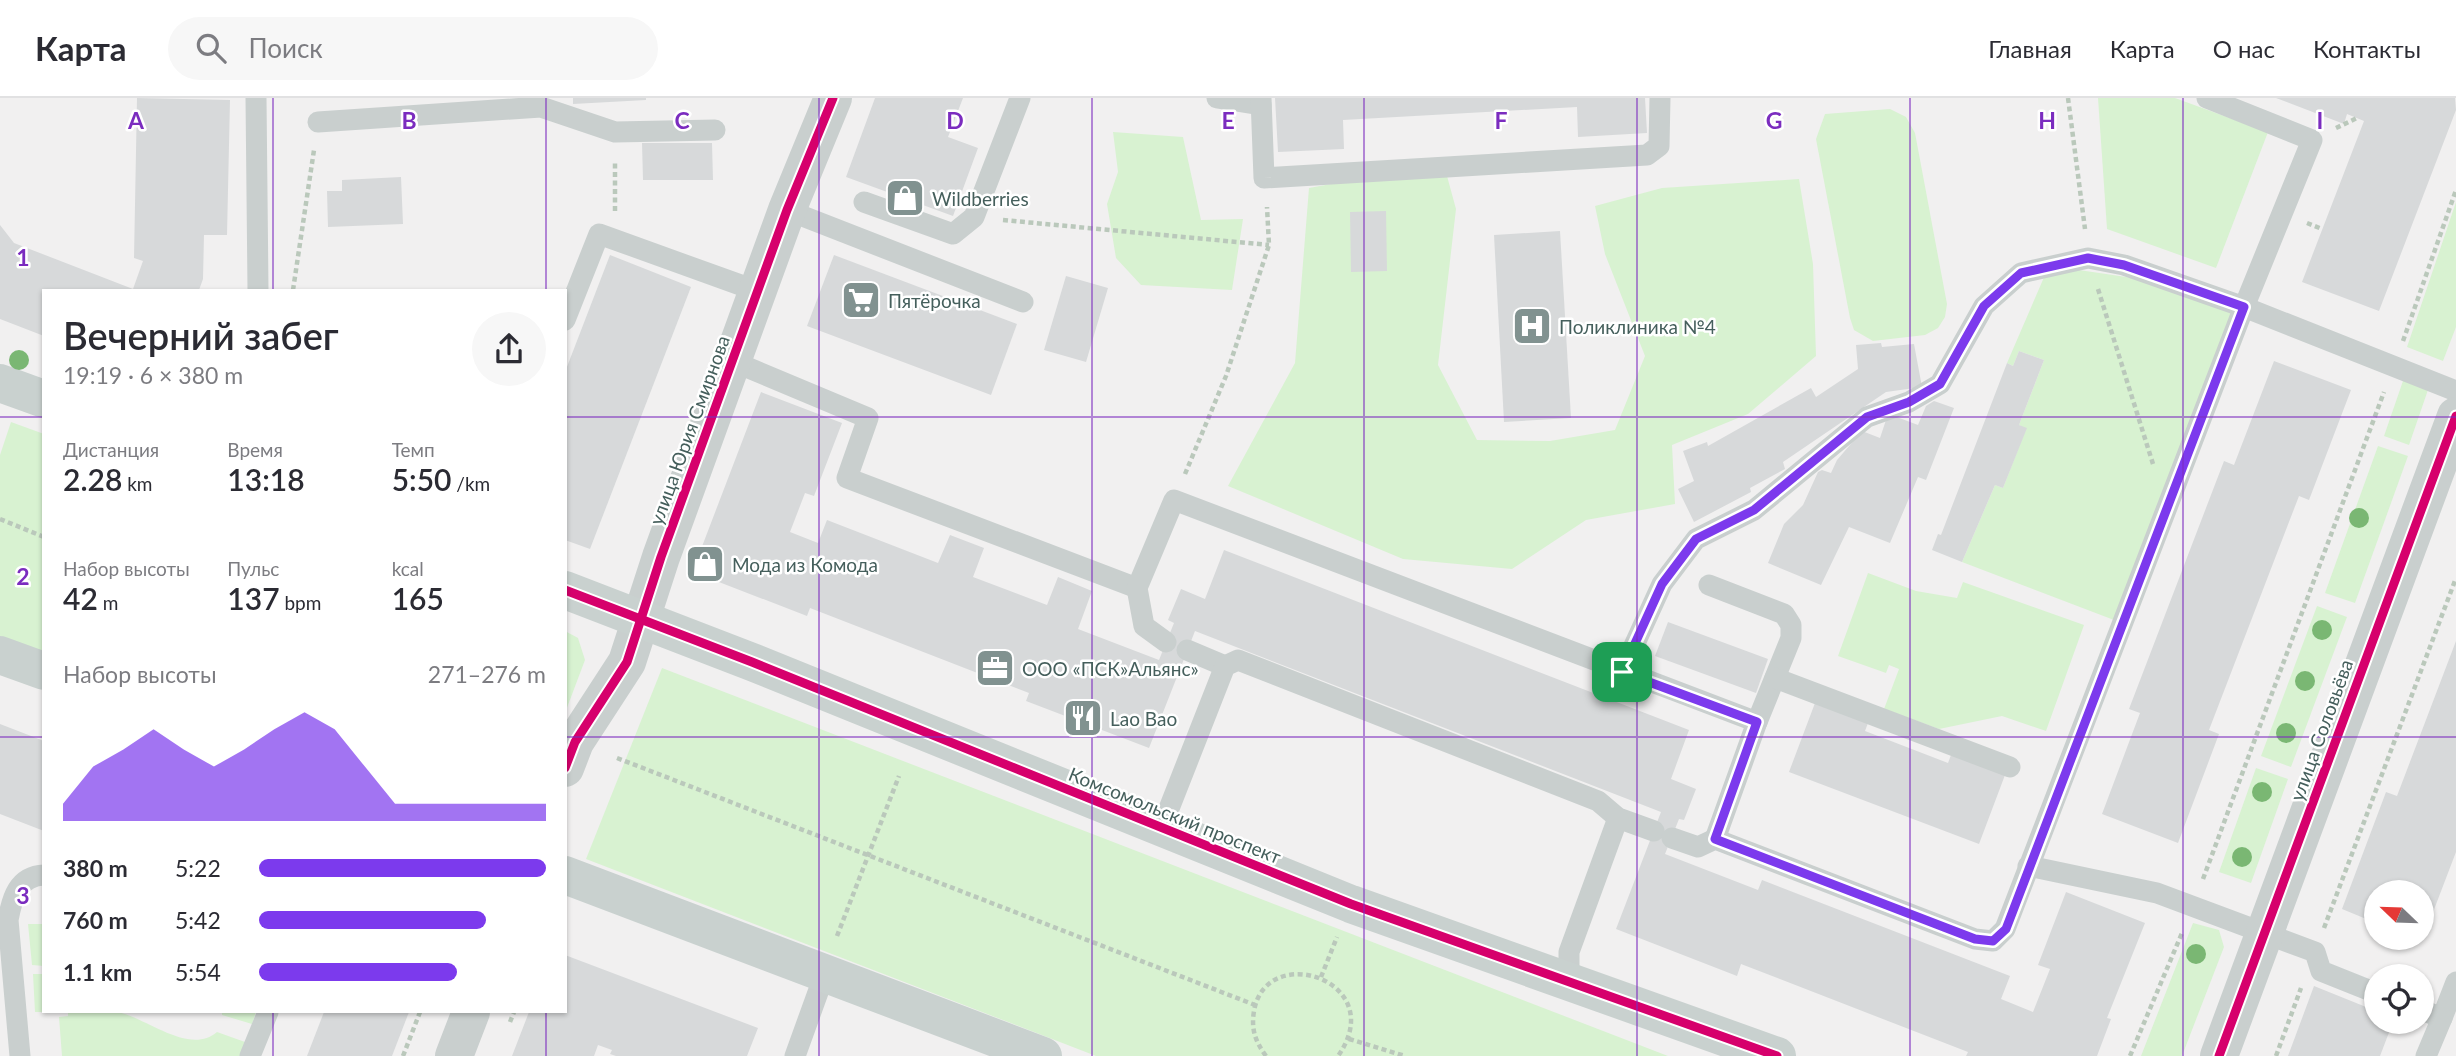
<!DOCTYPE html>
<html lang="ru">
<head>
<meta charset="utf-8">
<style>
  body { margin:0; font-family:Lato,sans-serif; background:#f7f7f7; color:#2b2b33; height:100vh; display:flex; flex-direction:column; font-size:26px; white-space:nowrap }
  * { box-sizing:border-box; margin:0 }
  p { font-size:23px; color:#7c7c81 }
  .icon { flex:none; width:38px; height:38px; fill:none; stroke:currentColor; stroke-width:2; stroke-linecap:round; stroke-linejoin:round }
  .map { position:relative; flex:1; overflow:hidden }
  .details { position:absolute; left:42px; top:191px; width:525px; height:724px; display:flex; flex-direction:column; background:#fff; border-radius:0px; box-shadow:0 2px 5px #0004 }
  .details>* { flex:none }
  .needle { width:46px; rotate:293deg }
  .controls { position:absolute; left:2364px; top:782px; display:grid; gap:14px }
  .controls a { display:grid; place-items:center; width:70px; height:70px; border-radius:50%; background:#fff; box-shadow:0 2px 5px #0004; font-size:35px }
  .pin { position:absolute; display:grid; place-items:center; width:60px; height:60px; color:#fff; margin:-30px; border-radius:14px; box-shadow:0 4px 10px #0006 }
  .round { display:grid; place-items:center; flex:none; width:74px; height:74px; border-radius:37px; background:#f7f7f7 }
  .overview { display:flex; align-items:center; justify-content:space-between; height:119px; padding:0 21px }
  h1 { font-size:38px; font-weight:600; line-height:52px }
  .figures { display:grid; grid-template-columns:repeat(3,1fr); gap:10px; height:119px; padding:7px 21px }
  .figures div { display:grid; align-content:center }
  .figures b { font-size:30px; font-weight:600 }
  .figures small { font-size:19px; font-weight:400 }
  .figures p { font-size:19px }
  .chart { height:196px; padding:14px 21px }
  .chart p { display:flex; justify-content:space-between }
  .chart svg { width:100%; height:126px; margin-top:7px; fill:#7c3aed; opacity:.7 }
  ul { padding:0 21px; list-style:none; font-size:23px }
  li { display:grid; grid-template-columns:112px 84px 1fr; align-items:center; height:52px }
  li i { height:18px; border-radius:9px; background:#7c3aed }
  header { display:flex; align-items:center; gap:42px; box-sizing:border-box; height:98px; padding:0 35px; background:#fff; border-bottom:2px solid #e1e1e2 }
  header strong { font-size:33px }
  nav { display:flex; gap:38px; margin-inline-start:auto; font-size:24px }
  .search { width:490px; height:63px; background:#f7f7f7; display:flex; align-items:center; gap:18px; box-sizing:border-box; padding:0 24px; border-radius:38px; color:#7c7c81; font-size:26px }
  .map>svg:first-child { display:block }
  .green { fill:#d8f2d1 }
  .building { fill:#d7d9da }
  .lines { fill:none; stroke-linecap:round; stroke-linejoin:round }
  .path { stroke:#bac8bb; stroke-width:4.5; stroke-dasharray:5 3.5; stroke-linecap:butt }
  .lane { stroke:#c9cfce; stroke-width:21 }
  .street { stroke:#c9cfce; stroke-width:38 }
  .secondary { stroke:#c9d1cf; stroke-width:38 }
  .cycleway-casing { stroke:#fff; stroke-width:13 }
  .cycleway { stroke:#d6006c; stroke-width:9 }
  .tree { fill:#7ab773 }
  .route-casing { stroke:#fff; stroke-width:14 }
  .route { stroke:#7c3aed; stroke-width:9 }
  .grid { fill:none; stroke:#7b2cbf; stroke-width:2; stroke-opacity:0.55 }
  .labels { text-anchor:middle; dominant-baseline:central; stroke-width:5; stroke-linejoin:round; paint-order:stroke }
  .poi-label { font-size:19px; fill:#455f5c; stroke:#fff; text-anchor:start }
  .street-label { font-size:19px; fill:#455f5c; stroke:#fff }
  .grid-label { font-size:23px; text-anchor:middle; font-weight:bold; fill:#7b2cbf; stroke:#fff; stroke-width:5; stroke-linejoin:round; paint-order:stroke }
</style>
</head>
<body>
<header>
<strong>Карта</strong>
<div class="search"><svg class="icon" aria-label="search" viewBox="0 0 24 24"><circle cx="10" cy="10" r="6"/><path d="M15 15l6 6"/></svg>Поиск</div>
<nav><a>Главная</a><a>Карта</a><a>О нас</a><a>Контакты</a></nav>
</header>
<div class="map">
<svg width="2456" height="958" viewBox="0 0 2456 958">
  <rect width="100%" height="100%" fill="#f1f0f0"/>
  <g class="green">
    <polygon points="2098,0 2175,0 2268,34 2216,170 2107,131"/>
    <polygon points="1890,11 1906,19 1915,35 1947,206 1945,219 1938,230 1925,237 1873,243 1854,232 1850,220 1816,41 1825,16"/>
    <polygon points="1113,34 1183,39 1201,122 1243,121 1232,192 1141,187 1116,160 1107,106 1118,74"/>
    <polygon points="1447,78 1456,111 1438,267 1477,342 1550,343 1615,332 1645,258 1605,156 1595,108 1662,90 1799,81 1813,166 1816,258 1748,316 1672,347 1675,406 1586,422 1512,471 1403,461 1228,388 1295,265 1309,90 1353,82"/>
    <polygon points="2456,104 2456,229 2443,263 2407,249"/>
    <polygon points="2079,172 2133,180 2233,214 2114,522 1962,464 1995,387 2003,390 2026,331 2019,327 2044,262 2019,253 2013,268 2007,265 2045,177"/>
    <polygon points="2404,280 2429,289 2409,347 2384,338"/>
    <polygon points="11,324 44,336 44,555 0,538 0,357"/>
    <polygon points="2378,348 2408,358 2355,505 2325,495"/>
    <polygon points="1868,475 1916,493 1957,500 1963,484 2084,527 2046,633 2002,618 1939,631 1884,611 1899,571 1889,567 1886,575 1838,558"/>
    <polygon points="2317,508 2347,519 2291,669 2261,658"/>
    <polygon points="565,533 578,540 585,562 565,615"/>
    <polygon points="662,570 1668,958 1096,958 586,761"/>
    <polygon points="2256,670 2288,681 2251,785 2219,774"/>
    <polygon points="2193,825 2219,832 2224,849 2182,958 2141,958"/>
    <polygon points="28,826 44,826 44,868 32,867"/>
    <polygon points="33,876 44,876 44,914 50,914 35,914"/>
    <path d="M68,914C84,914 102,911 117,914C146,919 189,958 217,934L245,944L240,958H62L59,919L68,918Z"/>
    <polygon points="222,914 256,914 252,926 222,917"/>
  </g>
  <g class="building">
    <polygon points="137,0 230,2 227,137 204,137 203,181 199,192 44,192 44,238 0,221 0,127 14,145 133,191 143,163 134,160"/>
    <polygon points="573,0 646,0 646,2 573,6"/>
    <polygon points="875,0 963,0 948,39 978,50 953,118 846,79"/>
    <polygon points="1275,0 1645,0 1647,35 1578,39 1577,9 1343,22 1344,51 1278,54"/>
    <polygon points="2276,0 2455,0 2456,12 2379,213 2302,184 2364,23 2347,16 2344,26"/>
    <polygon points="642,45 712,45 713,82 643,82"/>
    <polygon points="401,79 403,126 328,129 327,93 342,93 342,82"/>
    <polygon points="1386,113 1387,173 1351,174 1350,114"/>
    <polygon points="1560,133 1571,320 1504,324 1494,137"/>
    <polygon points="610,157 691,189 590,451 565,442 565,274"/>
    <polygon points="834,157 1017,226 991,297 807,228"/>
    <polygon points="1066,178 1108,190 1086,264 1044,252"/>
    <polygon points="1881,245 1882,249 1914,246 1922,289 1886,294 1783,364 1785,371 1750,390 1751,394 1694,424 1678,391 1694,383 1683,353 1707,344 1708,348 1811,290 1816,299 1858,271 1856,247"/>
    <polygon points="2019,253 2044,262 2019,327 2027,330 2003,390 1995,387 1962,464 1932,452 1938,436 1941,437 2007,265 2013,268"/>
    <polygon points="2274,263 2351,292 2309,402 2299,398 2209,632 2219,636 2178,745 2102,716 2140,615 2129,611 2224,363 2234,367"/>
    <polygon points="761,294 842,325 814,398 805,395 790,434 818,445 827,422 938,465 950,437 984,450 973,479 1047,507 1058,479 1092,493 1078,531 1159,562 1174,525 1168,522 1181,491 1205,501 1224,452 1689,632 1671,681 1696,691 1684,722 1679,721 1665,756 1758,792 1762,782 2010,878 2001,901 2033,914 2050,871 2038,867 2066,794 2145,825 2107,920 2111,921 2097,958 1966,958 1968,954 1741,866 1737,878 1616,831 1661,714 1195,533 1149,650 1026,603 1029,595 810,510 807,518 706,479 698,459"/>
    <polygon points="1934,303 1954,310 1926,382 1918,379 1890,445 1849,429 1821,487 1768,465 1784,426 1803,407 1818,374 1822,372 1831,375 1837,362 1862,333 1880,340 1886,322 1894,318 1918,327 1926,308"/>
    <polygon points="1668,524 1768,561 1756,595 1655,558"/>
    <polygon points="2456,543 2456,754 2422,843 2422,794 2376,794 2376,825 2342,811 2386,694 2397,698"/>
    <polygon points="1815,605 1868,625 1865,633 1948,665 1951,657 2005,677 1979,746 1789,674"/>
    <polygon points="0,626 44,643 44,733 0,716"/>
    <polygon points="565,857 758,930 747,958 616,958 610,956 612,952 598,947 594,958 512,958 529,914 565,914"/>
    <polygon points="2314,888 2376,913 2376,924 2393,924 2380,958 2288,958"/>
    <polygon points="324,914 409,914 392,958 307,958"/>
  </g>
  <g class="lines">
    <g class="path">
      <polyline points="2068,0 2085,131"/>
      <polyline points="2336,30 2357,20"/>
      <polyline points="615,113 615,62"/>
      <polyline points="1003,122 1269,147"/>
      <polyline points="2307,125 2322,131"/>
      <polyline points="2098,191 2153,366"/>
      <polyline points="293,192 314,52"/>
      <polyline points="2403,243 2456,92"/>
      <polyline points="1185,376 1226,278 1269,147 1267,109"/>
      <polyline points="0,421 44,439"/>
      <polyline points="617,660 1255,907"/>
      <polyline points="2203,781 2384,294"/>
      <polyline points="2324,830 2456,480"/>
      <polyline points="837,838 899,678"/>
      <polyline points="1321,879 1337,839"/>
      <polyline points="510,924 514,914"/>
      <polyline points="1349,941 1405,958"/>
      <polyline points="403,958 420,914"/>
      <path d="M1266,958C1255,943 1251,931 1254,913C1266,842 1391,883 1338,958"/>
      <polyline points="2130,958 2182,835"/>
      <polyline points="2276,958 2301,890"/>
    </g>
    <g class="lane">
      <polyline points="256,0 258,192"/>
      <polyline points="1217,0 1261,7"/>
      <polyline points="1261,0 1264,80 1647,57 1659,48 1660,0"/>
      <polyline points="318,24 541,9 615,34 715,32"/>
      <polyline points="864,104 953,136 974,119 1020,0"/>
      <polyline points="787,112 1023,204"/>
      <polyline points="565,222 599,136 760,194"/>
      <polyline points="732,263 868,320 847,380 1137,490"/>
      <polyline points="1709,487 1784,516 1791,527 1791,540 1757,624"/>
      <polyline points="1166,544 1144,528 1137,490 1174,402 1757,624 1715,741"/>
      <polyline points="1187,552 1225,568"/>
      <polyline points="1622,574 1662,486 1696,441 1754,412 1867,319 1909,304 1940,286 1984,208 2021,175 2088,160 2124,167 2244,209 2456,293"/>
      <polyline points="1775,580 2010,669"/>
      <polyline points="1161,731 1225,568 1238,562 1598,703 1618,720 1654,733"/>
      <polyline points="1672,740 1698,749 1715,741 1975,841 1993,843 2005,831 2244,209 2312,42 2207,0"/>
      <polyline points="2028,768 2157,795 2315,854 2321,873 2376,895"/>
      <polyline points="1569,881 1569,854 1618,720"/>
      <polyline points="2422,912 2442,920 2456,884"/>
      <path d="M20,958L8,822C12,800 18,778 44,777"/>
      <polyline points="250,958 268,914"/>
      <polyline points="795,958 825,875"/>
      <polyline points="2426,958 2442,920"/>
    </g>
    <g class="street">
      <polyline points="565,670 575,644 627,564 661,459 787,112 833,0"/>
      <polyline points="454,958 471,914"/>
      <polyline points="2219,958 2456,318"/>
    </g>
    <g class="secondary">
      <polyline points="0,285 44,301"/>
      <polyline points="565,492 752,564 1351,806 1777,958"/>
      <polyline points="0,557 44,573"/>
      <polyline points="565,777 1043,958"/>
    </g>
    <g class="cycleway-casing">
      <g id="cycleway">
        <polyline points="565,492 752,564 1351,806 1777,958"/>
        <polyline points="565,670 575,644 627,564 661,459 787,112 833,0"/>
        <polyline points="2219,958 2456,318"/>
      </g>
    </g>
    <use href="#cycleway" class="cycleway"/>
  </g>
  <g class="tree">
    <circle cx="19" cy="262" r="10"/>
    <circle cx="2359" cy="420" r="10"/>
    <circle cx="2322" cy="532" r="10"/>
    <circle cx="2305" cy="583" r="10"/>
    <circle cx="2286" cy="635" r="10"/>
    <circle cx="2262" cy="694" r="10"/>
    <circle cx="2242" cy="759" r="10"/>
    <circle cx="2196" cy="856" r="10"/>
  </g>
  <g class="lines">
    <g class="route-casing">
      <polygon id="route" points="2088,160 2124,167 2244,209 2006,831 1993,843 1975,841 1715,741 1757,624 1622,574 1662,486 1696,441 1754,412 1867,319 1909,304 1940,286 1984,208 2021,175"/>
    </g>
    <use href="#route" class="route"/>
  </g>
  <path class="grid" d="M273,0V192M546,0V192M819,0V958M1092,0V958M1364,0V958M1637,0V958M1910,0V958M2183,0V958M0,319H44M565,319H2456M0,639H44M565,639H2456M273,914V958M546,914V958"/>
  <defs>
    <g id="shop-square" transform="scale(2.0125)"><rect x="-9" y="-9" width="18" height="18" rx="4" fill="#819290" stroke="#fff"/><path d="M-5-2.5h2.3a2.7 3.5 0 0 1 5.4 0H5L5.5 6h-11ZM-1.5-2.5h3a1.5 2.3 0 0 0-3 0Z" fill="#fff"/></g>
    <g id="supermarket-square" transform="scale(2.0125)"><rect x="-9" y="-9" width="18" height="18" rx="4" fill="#819290" stroke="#fff"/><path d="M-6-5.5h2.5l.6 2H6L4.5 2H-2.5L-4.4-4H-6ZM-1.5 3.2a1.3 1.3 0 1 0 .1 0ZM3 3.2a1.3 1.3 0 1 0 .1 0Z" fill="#fff"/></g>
    <g id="hospital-square" transform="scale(2.0125)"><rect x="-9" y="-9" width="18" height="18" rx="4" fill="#819290" stroke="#fff"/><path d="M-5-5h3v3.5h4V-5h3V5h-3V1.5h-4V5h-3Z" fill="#fff"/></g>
    <g id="office-square" transform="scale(2.0125)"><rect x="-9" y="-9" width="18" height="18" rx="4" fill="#819290" stroke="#fff"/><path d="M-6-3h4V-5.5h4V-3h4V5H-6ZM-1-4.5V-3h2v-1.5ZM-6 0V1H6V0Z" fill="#fff"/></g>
    <g id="restaurant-square" transform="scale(2.0125)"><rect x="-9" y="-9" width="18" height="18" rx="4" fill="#819290" stroke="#fff"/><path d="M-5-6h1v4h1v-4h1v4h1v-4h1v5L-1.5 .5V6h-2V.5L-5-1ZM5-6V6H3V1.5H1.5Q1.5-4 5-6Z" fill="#fff"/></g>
  </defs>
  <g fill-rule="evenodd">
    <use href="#shop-square" x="905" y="100"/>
    <use href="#supermarket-square" x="861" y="202"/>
    <use href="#hospital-square" x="1532" y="228"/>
    <use href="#shop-square" x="705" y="466"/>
    <use href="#office-square" x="995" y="570"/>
    <use href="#restaurant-square" x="1083" y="620"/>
  </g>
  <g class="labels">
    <g class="poi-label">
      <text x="932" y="100">Wildberries</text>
      <text x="888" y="202">Пятёрочка</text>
      <text x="1559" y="228">Поликлиника №4</text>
      <text x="732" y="466">Мода из Комода</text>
      <text x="1022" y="570">ООО «ПСК»Альянс»</text>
      <text x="1110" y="620">Lao Bao</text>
    </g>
    <g class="street-label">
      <text transform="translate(689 332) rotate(-70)">улица Юрия Смирнова</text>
      <text transform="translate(2321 632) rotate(-70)">улица Соловьёва</text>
      <text transform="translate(1175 717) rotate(22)">Комсомольский проспект</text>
    </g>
  </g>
  <g class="grid-label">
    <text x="136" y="31">A</text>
    <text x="409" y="31">B</text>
    <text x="682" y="31">C</text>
    <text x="955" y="31">D</text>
    <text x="1228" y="31">E</text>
    <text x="1501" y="31">F</text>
    <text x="1774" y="31">G</text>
    <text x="2047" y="31">H</text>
    <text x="2320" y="31">I</text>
    <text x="23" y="168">1</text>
    <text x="23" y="487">2</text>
    <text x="23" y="806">3</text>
  </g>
</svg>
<div class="controls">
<a><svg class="needle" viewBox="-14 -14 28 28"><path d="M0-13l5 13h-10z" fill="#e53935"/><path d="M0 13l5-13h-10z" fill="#7c7c81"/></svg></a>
<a><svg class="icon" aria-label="locate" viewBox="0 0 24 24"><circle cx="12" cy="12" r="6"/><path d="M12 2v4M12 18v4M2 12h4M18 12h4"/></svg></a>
</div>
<div class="pin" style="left:1622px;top:574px;background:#1e9e55"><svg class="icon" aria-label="arrive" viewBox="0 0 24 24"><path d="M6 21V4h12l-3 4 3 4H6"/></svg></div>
<section class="details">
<div class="overview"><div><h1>Вечерний забег</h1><p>19:19 · 6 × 380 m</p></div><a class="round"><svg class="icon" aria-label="share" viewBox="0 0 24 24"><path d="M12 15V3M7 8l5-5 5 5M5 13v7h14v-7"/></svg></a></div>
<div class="figures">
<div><p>Дистанция</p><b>2.28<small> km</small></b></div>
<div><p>Время</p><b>13:18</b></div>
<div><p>Темп</p><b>5:50<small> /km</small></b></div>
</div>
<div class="figures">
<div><p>Набор высоты</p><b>42<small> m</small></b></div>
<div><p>Пульс</p><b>137<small> bpm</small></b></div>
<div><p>kcal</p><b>165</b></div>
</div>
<div class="chart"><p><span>Набор высоты</span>271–276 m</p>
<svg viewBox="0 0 160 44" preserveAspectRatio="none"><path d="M0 44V38L10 25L20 19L30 12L40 19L50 25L60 19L70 12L80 6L90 12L100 25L110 38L120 38L130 38L140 38L150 38L160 38V44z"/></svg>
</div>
<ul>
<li><b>380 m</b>5:22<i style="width:100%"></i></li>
<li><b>760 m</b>5:42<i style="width:79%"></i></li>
<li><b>1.1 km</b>5:54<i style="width:69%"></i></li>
</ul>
</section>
</div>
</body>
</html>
